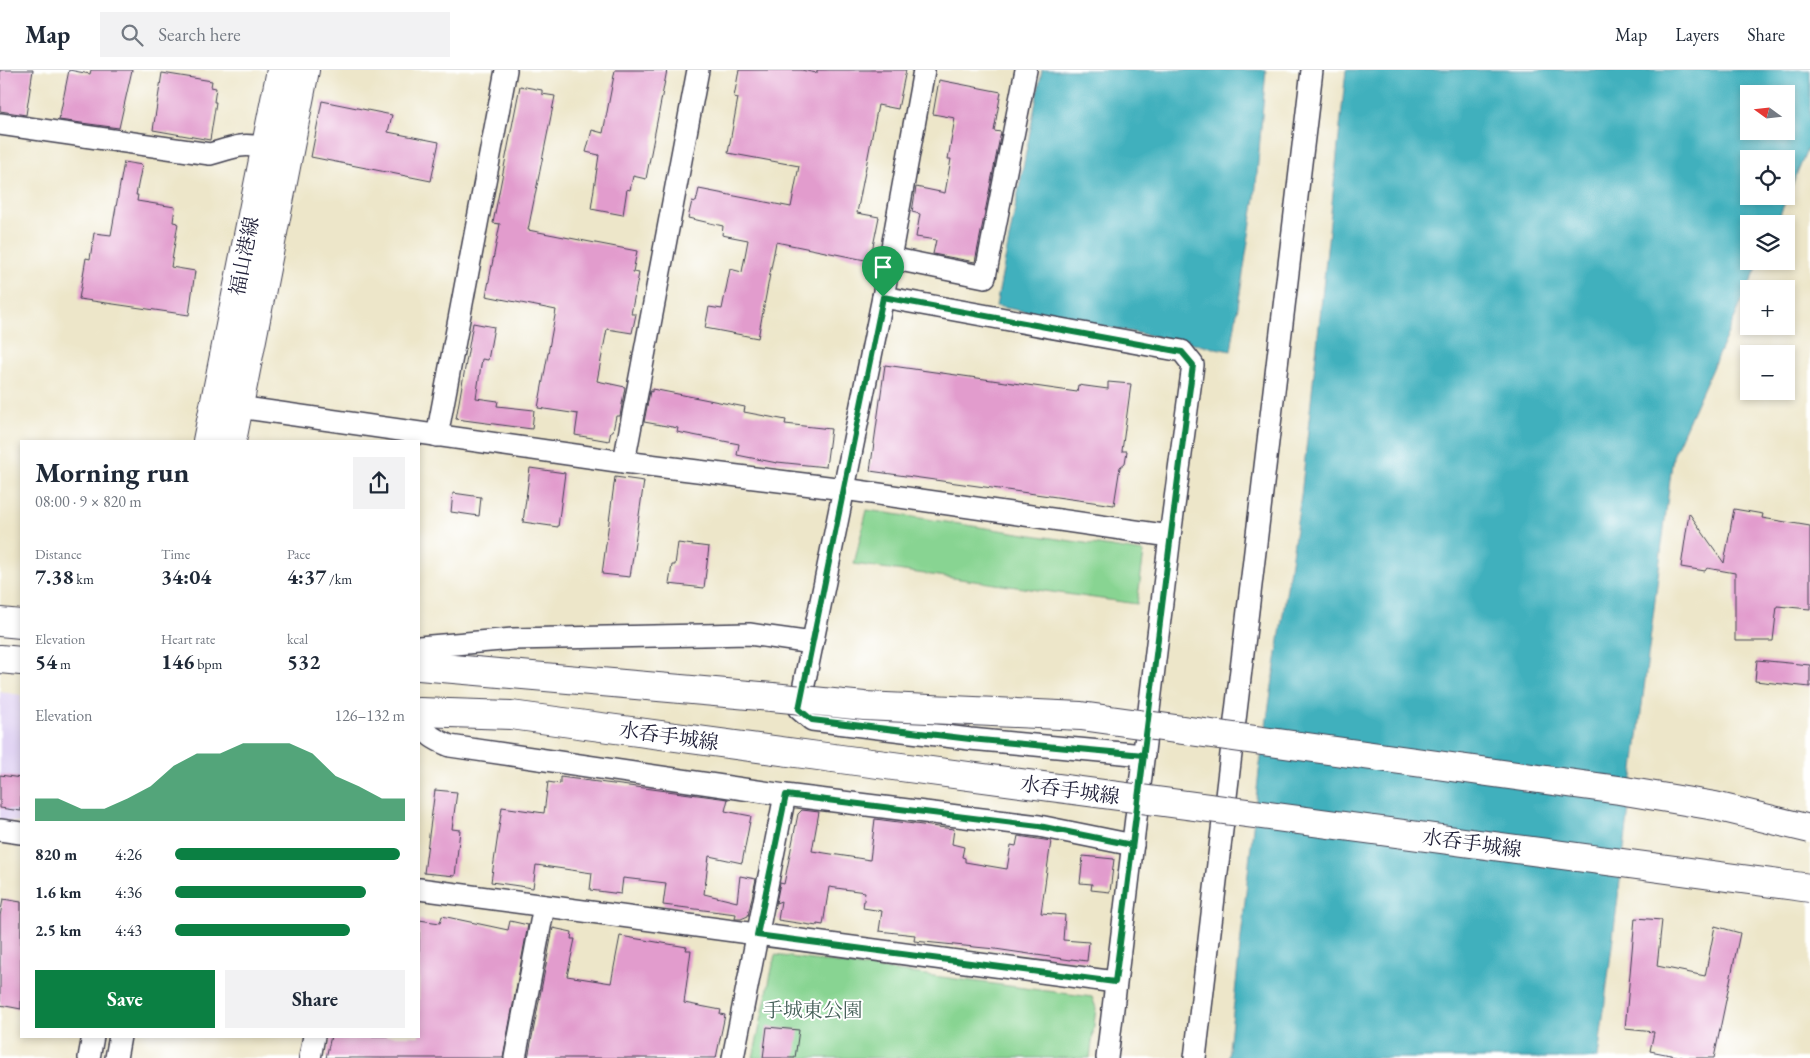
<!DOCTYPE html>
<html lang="en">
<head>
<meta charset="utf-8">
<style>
  body { margin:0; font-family:"EB Garamond","Noto Serif JP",serif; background:#f2f2f3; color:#1f2937; height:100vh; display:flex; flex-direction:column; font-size:19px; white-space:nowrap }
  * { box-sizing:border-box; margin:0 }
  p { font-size:16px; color:#747a83 }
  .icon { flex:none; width:28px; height:28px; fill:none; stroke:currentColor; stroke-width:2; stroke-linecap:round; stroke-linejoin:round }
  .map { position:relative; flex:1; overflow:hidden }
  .drawer { position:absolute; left:20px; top:370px; width:400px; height:598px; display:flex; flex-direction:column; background:#fff; border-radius:0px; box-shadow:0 2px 8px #0003 }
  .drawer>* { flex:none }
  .needle { width:32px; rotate:285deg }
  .fabs { position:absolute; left:1740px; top:15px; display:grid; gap:10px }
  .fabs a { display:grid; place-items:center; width:55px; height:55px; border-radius:0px; background:#fff; box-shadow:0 2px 8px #0003; font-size:25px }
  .pin { position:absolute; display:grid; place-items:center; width:42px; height:42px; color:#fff; margin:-51px -21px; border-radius:50% 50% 50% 0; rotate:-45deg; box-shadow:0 0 5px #0007 }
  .pin .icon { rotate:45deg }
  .round { display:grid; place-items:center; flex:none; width:52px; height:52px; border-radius:0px; background:#f2f2f3 }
  .summary { display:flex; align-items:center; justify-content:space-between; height:85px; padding:0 15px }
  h1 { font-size:28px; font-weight:700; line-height:38px }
  .stats { display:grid; grid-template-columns:repeat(3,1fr); gap:8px; height:85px; padding:5px 15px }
  .stats div { display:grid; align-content:center }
  .stats b { font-size:21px; font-weight:700 }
  .stats small { font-size:14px; font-weight:400 }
  .stats p { font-size:14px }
  .chart { height:140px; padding:10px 15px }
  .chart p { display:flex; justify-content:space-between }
  .chart svg { width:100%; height:90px; margin-top:5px; fill:#0b8043; opacity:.7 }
  .cta { display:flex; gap:10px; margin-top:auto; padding:10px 15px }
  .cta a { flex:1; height:58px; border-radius:0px; background:#0b8043; color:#fff; font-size:20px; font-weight:700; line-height:58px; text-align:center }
  .cta a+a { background:#f2f2f3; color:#1f2937 }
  ul { padding:0 15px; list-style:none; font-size:16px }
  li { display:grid; grid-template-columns:80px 60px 1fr; align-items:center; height:38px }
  li i { height:12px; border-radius:6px; background:#0b8043 }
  header { display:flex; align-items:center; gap:30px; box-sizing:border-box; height:70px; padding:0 25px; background:#fff; border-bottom:1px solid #e0e1e3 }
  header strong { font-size:24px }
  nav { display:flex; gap:28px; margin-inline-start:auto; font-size:18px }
  .search { width:350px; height:45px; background:#f2f2f3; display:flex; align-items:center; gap:12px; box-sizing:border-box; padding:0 18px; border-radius:0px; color:#747a83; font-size:19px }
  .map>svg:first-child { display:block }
  .built { fill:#e1d4f3 }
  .green { fill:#88d492; stroke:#557b66 }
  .water { fill:#41b0bd; stroke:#32697c; fill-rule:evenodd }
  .building { fill:#e29ccd }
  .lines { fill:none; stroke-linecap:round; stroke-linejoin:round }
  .minor-casing { stroke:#403f50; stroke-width:24 }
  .major-casing { stroke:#403f50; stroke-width:30 }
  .minor { stroke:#fff; stroke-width:21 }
  .major { stroke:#fff; stroke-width:28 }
  .major-bridge-casing { stroke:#403f50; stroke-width:30; stroke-linecap:butt }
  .major-bridge { stroke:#fff; stroke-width:28 }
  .route-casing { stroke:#fff; stroke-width:10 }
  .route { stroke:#0b8043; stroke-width:6 }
  .labels { text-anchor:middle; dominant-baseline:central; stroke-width:4; stroke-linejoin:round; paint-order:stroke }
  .street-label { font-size:20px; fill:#22223b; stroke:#fff }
  .park-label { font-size:20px; fill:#466059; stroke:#fff }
</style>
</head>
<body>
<header>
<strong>Map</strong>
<div class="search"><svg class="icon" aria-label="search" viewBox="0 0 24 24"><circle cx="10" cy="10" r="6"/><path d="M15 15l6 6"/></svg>Search here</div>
<nav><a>Map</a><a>Layers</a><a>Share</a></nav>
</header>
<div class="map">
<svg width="1810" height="988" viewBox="0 0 1810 988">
  <rect width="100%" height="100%" fill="#fff"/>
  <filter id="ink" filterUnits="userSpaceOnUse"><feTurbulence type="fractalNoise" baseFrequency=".02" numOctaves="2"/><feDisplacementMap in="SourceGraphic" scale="10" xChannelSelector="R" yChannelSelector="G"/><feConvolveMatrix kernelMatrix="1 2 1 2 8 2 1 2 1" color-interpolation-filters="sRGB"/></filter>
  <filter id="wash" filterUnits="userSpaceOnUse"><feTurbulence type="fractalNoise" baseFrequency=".0096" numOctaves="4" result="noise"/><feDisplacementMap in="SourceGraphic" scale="20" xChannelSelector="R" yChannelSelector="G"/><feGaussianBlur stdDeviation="1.12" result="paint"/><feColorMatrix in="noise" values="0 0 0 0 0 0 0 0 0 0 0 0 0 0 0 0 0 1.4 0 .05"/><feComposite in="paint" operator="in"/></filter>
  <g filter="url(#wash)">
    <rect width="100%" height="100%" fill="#ede6c9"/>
    <polygon class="built" points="0,622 21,625 21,753 0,750"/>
    <g class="green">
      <polygon points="867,440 1144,482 1137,534 854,494"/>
      <polygon points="775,885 1092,927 1096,938 1090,988 753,988"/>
    </g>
    <g class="water">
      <polygon points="1042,0 1266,0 1255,127 1231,281 996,236"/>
      <path d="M1346,0H1810V73L1776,154H1749V191H1760L1673,386L1598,988H1228L1259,701L1301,426ZM1749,24H1786V61H1749ZM1749,89H1786V126H1749Z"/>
    </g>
    <g id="blocks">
      <g class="building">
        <polygon points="0,0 33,0 26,45 0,41"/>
        <polygon points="69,0 90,4 91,0 132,0 119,58 59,50"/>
        <polygon points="615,0 667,0 646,109 633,106 630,120 627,119 623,145 591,139 599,85 586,82 592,60 603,63"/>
        <polygon points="739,0 801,0 817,3 817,0 906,0 898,39 878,35 857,143 879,147 870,191 776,172 758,268 705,258 709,237 722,239 730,199 742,202 748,170 722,165 723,156 688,148 692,131 696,132 699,119 791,137 799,96 728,83 738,28 734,27"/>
        <polygon points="162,3 212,11 211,17 216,18 214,32 216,32 210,70 153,60"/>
        <polygon points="939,10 1001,22 994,61 1001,62 975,192 933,184 936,170 916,167 920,144 912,142 916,117 945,123 951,89 948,89 955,48 933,44"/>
        <polygon points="520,16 542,20 542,24 555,26 528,160 637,181 633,202 639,203 631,244 636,244 632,263 607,259 597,311 625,317 620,346 616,346 613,361 611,361 609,371 575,365 578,344 538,338 556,240 486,226 500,154 493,153"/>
        <polygon points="322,31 392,45 388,62 439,72 431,111 311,87"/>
        <polygon points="124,92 142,95 136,125 138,125 137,131 175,137 173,152 178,153 171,197 195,201 189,245 79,229 86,188 90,189 94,163 111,165"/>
        <polygon points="473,253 494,257 488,290 482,289 476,328 498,331 497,336 534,340 532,359 456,349"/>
        <polygon points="885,295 1077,322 1078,315 1108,319 1108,312 1131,314 1122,381 1127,381 1125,393 1120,397 1114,435 870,401"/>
        <polygon points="652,319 745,337 744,342 786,350 785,354 831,359 826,397 777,392 777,393 737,385 739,374 677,362 678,358 644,352 650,321 652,322"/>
        <polygon points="530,398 565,403 558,457 523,452"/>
        <polygon points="615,407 644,411 630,507 602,504"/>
        <polygon points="453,423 481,427 479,446 451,442"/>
        <polygon points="1734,439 1763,444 1762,448 1810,456 1810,539 1777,536 1773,571 1735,571 1735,503 1707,498 1705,501 1681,497 1689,443 1724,493"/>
        <polygon points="678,473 709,477 704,518 669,514 672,495 675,495"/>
        <polygon points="1757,590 1810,595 1810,617 1755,611"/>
        <polygon points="0,705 21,708 21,741 0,738"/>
        <polygon points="560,707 728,729 725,741 751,746 742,793 709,786 704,824 737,832 740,806 756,809 748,846 741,849 735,849 736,844 663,835 666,813 623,808 621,824 590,820 592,803 536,795 533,818 491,812 502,737 544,743 548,712 560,714"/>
        <polygon points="435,720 457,722 452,759 460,760 455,806 424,803"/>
        <polygon points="802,740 819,742 812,781 870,790 875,749 954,759 952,774 964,777 962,787 965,788 965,792 1007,799 1011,775 1016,776 1018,766 1051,771 1041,843 1065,845 1063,870 1089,872 1087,891 1071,889 1071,890 995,879 914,871 915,865 879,861 882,841 863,838 865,822 829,817 823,855 817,854 817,856 778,850 781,831 776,833 780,813 784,814 798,744"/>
        <polygon points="1083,786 1114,789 1110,822 1091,820 1092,814 1080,813"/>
        <polygon points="3,829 21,832 21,939 0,935 0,846"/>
        <polygon points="442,846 508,860 510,851 528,855 503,988 326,988 331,966 419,966 419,850 440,853"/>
        <polygon points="1635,848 1662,850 1657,896 1705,906 1715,856 1740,863 1714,988 1686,988 1650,981 1654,962 1625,959"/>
        <polygon points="553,858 572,862 571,869 575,869 567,906 611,913 620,866 687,877 686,880 691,880 684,933 721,940 720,944 725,945 716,988 528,988"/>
        <polygon points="767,957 799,960 795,988 763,988"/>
      </g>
    </g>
  </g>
  <g filter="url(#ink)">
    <use href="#blocks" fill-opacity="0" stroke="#403f50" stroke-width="1"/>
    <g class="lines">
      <g class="minor-casing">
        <g id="minor">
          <polyline points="924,0 883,227 799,639 812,650 970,669 1144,685"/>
          <path d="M0,54L210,84C235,78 238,72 266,78"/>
          <polyline points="890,188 985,207 1026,0"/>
          <polyline points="883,227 1182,281 1193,295 1170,466 1107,988"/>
          <polyline points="224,335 624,392 844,419 1170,466"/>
          <polyline points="437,366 506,0"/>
          <polyline points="624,392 698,0"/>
          <polyline points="419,577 513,569 749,564 812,573"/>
          <path d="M419,650C427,666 434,669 450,676L785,725L1039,756L1133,775"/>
          <polyline points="0,760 21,763"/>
          <polyline points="419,819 1115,912"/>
          <polyline points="89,988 93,966"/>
          <polyline points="116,988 120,966"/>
          <polyline points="310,988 314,966"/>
          <polyline points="515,988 544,836"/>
          <polyline points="733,988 785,725"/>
          <polyline points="1195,988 1312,0"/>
        </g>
      </g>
      <g class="major-casing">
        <g id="major">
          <polyline points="207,371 281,0"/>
          <polyline points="232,371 305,0"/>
          <polyline points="0,552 21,554"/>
          <polyline points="0,589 21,591"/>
          <polyline points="419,596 772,627"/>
          <polyline points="419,642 511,645 833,688"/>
        </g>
      </g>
      <use href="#minor" class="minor"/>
      <use href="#major" class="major"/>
      <g class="major-bridge-casing">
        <g id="major-bridge">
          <polyline points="772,627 864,636 1081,646 1619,720 1715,736 1810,759"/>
          <polyline points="833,688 1810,818"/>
        </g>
      </g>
      <use href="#major-bridge" class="major-bridge"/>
    </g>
  </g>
  <g class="lines" filter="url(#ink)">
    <g class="route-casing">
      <path id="route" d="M883,227L1182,282L1193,295C1171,455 1153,615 1132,775L1039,756L786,725L757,865L1115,912C1125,836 1134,761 1144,685L970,669L812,650L799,639L883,227"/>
    </g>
    <use href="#route" class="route"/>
  </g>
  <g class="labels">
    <g class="street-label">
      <text transform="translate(244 186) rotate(-79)">福山港線</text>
      <text transform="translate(669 666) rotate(8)">水呑手城線</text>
      <text transform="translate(1070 720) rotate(8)">水呑手城線</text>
      <text transform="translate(1472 773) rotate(8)">水呑手城線</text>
    </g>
    <g class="park-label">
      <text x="813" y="940">手城東公園</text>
    </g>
  </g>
</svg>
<div class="fabs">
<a><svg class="needle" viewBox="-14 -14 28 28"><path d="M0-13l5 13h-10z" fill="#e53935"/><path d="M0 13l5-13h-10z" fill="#747a83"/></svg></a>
<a><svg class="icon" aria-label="locate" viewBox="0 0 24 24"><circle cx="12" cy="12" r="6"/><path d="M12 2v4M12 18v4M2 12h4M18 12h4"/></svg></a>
<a><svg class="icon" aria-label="layers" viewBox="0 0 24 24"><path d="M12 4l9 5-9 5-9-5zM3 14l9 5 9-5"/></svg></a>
<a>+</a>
<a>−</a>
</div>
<div class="pin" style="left:883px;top:227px;background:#1e9e55"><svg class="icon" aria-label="arrive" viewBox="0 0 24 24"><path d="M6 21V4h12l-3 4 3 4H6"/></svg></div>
<section class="drawer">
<div class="summary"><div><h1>Morning run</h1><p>08:00 · 9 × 820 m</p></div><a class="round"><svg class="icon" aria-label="share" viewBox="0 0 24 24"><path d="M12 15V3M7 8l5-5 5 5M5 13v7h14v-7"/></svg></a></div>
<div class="stats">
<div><p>Distance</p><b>7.38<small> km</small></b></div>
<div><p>Time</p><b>34:04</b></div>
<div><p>Pace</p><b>4:37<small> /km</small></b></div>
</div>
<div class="stats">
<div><p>Elevation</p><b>54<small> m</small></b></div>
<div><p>Heart rate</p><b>146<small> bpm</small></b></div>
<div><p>kcal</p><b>532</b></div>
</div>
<div class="chart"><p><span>Elevation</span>126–132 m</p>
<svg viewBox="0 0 160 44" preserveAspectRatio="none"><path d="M0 44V33L10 33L20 38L30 38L40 33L50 27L60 17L70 11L80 11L90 6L100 6L110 6L120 11L130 22L140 27L150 33L160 33V44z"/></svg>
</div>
<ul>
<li><b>820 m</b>4:26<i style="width:98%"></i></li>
<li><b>1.6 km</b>4:36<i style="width:83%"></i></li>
<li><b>2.5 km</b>4:43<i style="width:76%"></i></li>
</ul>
<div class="cta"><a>Save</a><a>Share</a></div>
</section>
</div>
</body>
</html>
